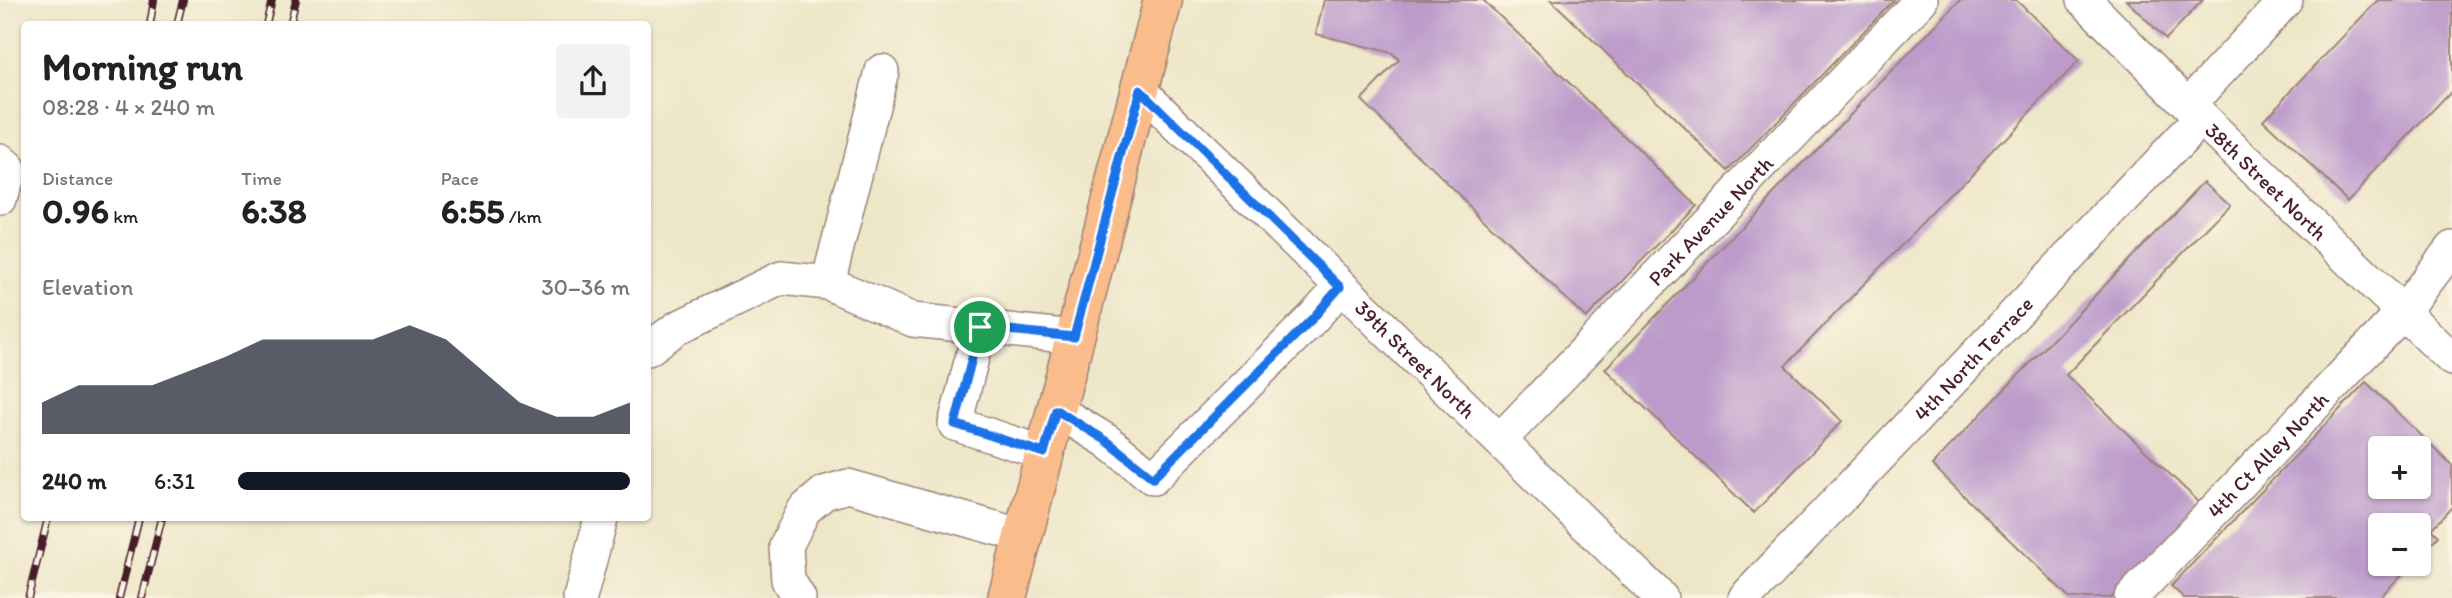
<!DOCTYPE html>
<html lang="en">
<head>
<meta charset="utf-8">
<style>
  body { margin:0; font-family:Itim,sans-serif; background:#f2f2f2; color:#222; height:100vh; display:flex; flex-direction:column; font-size:26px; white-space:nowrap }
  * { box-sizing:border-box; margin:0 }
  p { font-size:23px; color:#767676 }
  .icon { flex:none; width:38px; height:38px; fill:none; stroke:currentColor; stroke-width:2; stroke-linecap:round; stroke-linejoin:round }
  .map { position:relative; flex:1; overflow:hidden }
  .drawer { position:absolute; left:21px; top:21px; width:630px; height:500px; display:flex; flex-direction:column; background:#fff; border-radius:7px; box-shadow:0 2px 5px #0004 }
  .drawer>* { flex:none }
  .tools { position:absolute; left:2368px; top:436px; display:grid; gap:14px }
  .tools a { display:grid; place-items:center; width:63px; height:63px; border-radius:7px; background:#fff; box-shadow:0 2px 5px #0004; font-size:35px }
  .pin { position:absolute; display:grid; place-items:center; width:60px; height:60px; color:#fff; margin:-30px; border:4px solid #fff; border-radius:50%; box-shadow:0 2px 7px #0007 }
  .round { display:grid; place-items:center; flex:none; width:74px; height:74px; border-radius:7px; background:#f2f2f2 }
  .headline { display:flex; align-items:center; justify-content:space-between; height:119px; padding:0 21px }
  h1 { font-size:38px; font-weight:800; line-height:52px }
  .metrics { display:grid; grid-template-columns:repeat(3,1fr); gap:10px; height:119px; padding:7px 21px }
  .metrics div { display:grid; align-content:center }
  .metrics b { font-size:35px; font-weight:800 }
  .metrics small { font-size:19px; font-weight:400 }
  .metrics p { font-size:19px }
  .chart { height:196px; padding:14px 21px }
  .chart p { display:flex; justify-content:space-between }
  .chart svg { width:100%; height:126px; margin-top:7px; fill:#111827; opacity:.7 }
  ul { padding:0 21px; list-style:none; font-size:23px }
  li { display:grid; grid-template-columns:112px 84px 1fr; align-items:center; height:52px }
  li i { height:18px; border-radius:9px; background:#111827 }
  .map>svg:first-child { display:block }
  .building { fill:#bc9bcb; fill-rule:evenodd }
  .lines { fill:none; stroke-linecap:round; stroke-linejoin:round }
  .minor-casing { stroke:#9c8279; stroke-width:36 }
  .major-casing { stroke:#9c8279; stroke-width:41 }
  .minor { stroke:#fff; stroke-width:33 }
  .major { stroke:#f9bc8a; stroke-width:38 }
  .rail-casing { stroke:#4a1f2b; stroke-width:8 }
  .rail { stroke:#fcf5e5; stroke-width:5; stroke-dasharray:16; stroke-linecap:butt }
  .route-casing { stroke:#fff; stroke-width:14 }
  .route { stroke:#1a73e8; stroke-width:9 }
  .labels { text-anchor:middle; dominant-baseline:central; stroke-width:7; stroke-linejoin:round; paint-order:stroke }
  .street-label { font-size:21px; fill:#4a1f2b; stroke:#fcf5e5 }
</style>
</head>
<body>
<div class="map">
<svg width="2452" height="598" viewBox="0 0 2452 598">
  <rect width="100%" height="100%" fill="#fcf5e5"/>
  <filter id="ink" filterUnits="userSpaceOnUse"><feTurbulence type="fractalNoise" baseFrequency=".0143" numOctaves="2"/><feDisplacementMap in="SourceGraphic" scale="14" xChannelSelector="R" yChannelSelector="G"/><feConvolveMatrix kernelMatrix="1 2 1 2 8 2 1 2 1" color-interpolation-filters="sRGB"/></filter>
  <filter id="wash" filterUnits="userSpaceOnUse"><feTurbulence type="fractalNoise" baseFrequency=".00686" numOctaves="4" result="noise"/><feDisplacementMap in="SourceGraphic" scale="28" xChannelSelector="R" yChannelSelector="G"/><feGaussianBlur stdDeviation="1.57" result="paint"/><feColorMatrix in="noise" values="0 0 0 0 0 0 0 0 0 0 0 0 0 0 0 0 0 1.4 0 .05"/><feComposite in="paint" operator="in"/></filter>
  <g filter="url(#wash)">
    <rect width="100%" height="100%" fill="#ede6c7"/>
    <g id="blocks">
      <g class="building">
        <polygon points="1324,0 1483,0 1696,205 1586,318 1361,100 1399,60 1392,53 1316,34"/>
        <polygon points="1551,0 1894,0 1729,171"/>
        <polygon points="1960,0 2016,0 2079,61 1785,366 1842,421 1754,513 1605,369"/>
        <polygon points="2126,0 2203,0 2166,39"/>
        <polygon points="2378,0 2452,0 2452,91 2348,200 2263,120"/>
        <polygon points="2205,181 2230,204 2066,375 2201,504 2111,598 2070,598 1932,465"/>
        <path d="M2366,382L2452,465V507L2431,529L2438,536L2418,557V525H2380V564H2412L2379,598H2184L2171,586ZM2380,448H2418V486H2380Z"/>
      </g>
    </g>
  </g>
  <g filter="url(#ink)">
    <use href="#blocks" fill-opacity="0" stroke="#9c8279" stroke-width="2"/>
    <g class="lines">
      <g class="minor-casing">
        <g id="minor">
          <path id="s1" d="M2084,0L2201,118L2452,359"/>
          <polyline points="882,71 828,283 913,320 980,327"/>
          <path id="s2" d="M1140,90L1661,598"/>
          <polyline points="2188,105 2286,0"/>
          <polyline points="0,162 8,169 0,199"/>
          <polyline points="648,349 677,328 781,278 828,283"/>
          <polyline points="1056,410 1107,441 1153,478 1312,319 1341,287"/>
          <path id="s3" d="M1500,440L1921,0"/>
          <polyline points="1044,453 955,424 980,327 1074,337"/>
          <polyline points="580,598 601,518"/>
          <polyline points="799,598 788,580 786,546 804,510 824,493 848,486 1023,536"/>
          <path id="s4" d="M1745,598L2201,118"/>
          <path id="s5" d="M2131,598L2403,312L2452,248"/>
        </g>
      </g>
      <g class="major-casing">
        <polyline id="major" points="1007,598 1163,0"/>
      </g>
      <use href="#minor" class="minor"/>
      <use href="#major" class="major"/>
      <g class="rail-casing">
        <g id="rail">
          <polyline points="150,24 154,0"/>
          <polyline points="177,24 183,0"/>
          <polyline points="266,24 272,0"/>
          <polyline points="290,24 296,0"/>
          <polyline points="28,598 48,518"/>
          <polyline points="119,598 139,518"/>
          <polyline points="142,598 162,518"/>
        </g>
      </g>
      <use href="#rail" class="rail"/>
    </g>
  </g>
  <g class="lines" filter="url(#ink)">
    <g class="route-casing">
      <polygon id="route" points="1140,90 1340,287 1312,319 1153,478 1107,441 1056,410 1044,453 955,424 980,327 1074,337"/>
    </g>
    <use href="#route" class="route"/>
  </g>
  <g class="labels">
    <g class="street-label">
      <text stroke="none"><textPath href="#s1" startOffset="257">38th Street North</textPath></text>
      <text stroke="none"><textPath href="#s3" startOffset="304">Park Avenue North</textPath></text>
      <text stroke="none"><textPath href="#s4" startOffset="331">4th North Terrace</textPath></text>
      <text stroke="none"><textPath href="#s2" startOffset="385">39th Street North</textPath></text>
      <text stroke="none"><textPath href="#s5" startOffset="198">4th Ct Alley North</textPath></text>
    </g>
  </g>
</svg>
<div class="tools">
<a>+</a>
<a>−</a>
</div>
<div class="pin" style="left:980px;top:327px;background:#1e9e55"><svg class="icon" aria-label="arrive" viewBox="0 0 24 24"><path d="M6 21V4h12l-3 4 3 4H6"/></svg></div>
<section class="drawer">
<div class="headline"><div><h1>Morning run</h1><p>08:28 · 4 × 240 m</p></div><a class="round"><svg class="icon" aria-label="share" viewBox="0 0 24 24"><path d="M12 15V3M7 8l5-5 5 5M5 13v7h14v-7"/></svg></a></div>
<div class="metrics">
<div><p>Distance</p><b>0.96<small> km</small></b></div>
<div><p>Time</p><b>6:38</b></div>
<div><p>Pace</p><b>6:55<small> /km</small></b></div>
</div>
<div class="chart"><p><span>Elevation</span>30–36 m</p>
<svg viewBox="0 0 160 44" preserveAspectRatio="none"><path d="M0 44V33L10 27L20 27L30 27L40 22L50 17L60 11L70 11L80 11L90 11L100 6L110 11L120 22L130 33L140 38L150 38L160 33V44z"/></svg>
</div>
<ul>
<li><b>240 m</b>6:31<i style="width:100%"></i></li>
</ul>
</section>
</div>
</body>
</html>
